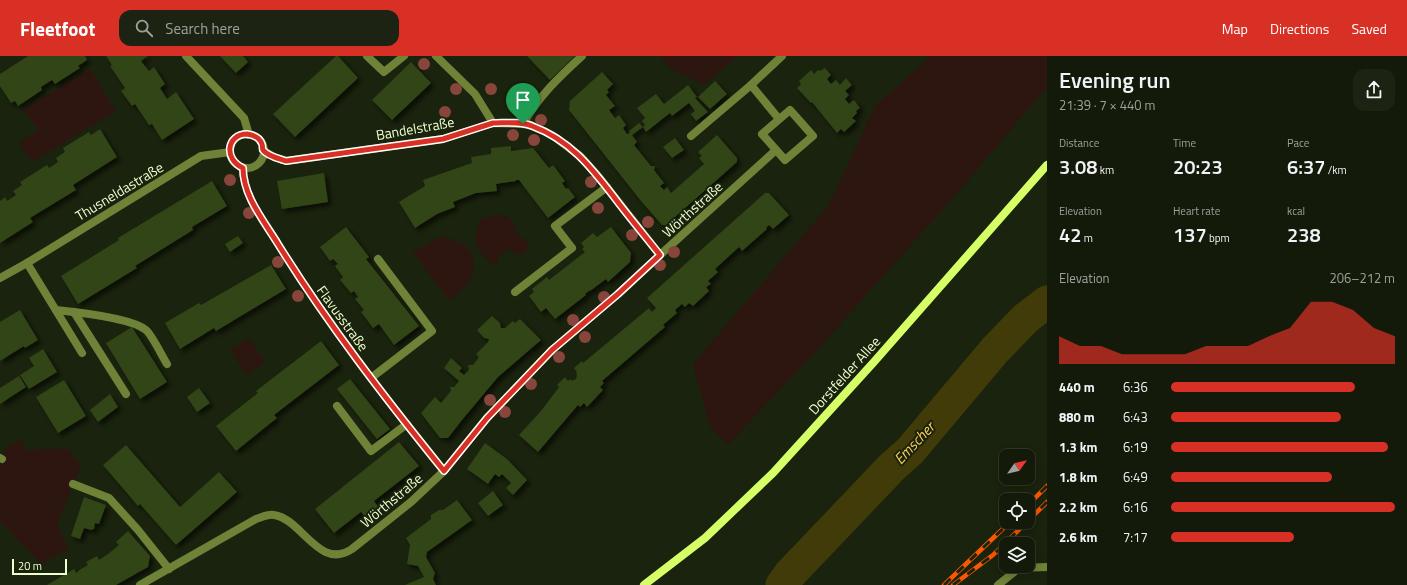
<!DOCTYPE html>
<html lang="en">
<head>
<meta charset="utf-8">
<style>
  body { margin:0; font-family:"Titillium Web",sans-serif; background:#1d2313; color:#f1f3f6; height:100vh; display:flex; flex-direction:column; font-size:15px; white-space:nowrap }
  * { box-sizing:border-box; margin:0 }
  p { font-size:13px; color:#9da19c }
  .icon { flex:none; width:22px; height:22px; fill:none; stroke:currentColor; stroke-width:2; stroke-linecap:round; stroke-linejoin:round }
  .map { position:relative; flex:1; overflow:hidden }
  .drawer { display:flex; flex-direction:column; background:#141a0a; width:360px }
  .drawer>* { flex:none }
  .needle { width:26px; rotate:56deg }
  .fabs { position:absolute; left:999px; top:393px; display:grid; gap:8px }
  .fabs a { display:grid; place-items:center; width:36px; height:36px; border-radius:8px; background:#141a0a; box-shadow:0 2px 10px #0003,0 0 0 1px #33382b; font-size:20px }
  .scale { position:absolute; left:12px; bottom:10px; width:55px; box-sizing:border-box; padding-left:4px; border:2px solid #eeffd0; border-top:0; font-size:11px; line-height:14px; white-space:nowrap; color:#eeffd0; -webkit-text-stroke:3px #1a230d; paint-order:stroke }
  .pin { position:absolute; display:grid; place-items:center; width:34px; height:34px; color:#fff; margin:-41px -17px; border-radius:50% 50% 50% 0; rotate:-45deg; box-shadow:0 0 4px #0007 }
  .pin .icon { rotate:45deg }
  .round { display:grid; place-items:center; flex:none; width:42px; height:42px; border-radius:12px; background:#1d2313 }
  .headline { display:flex; align-items:center; justify-content:space-between; height:68px; padding:0 12px }
  h1 { font-size:22px; font-weight:600; line-height:30px }
  .stats { display:grid; grid-template-columns:repeat(3,1fr); gap:6px; height:68px; padding:4px 12px }
  .stats div { display:grid; align-content:center }
  .stats b { font-size:20px; font-weight:600 }
  .stats small { font-size:11px; font-weight:400 }
  .stats p { font-size:11px }
  .chart { height:112px; padding:8px 12px }
  .chart p { display:flex; justify-content:space-between }
  .chart svg { width:100%; height:72px; margin-top:4px; fill:#d93025; opacity:.7 }
  ul { padding:0 12px; list-style:none; font-size:13px }
  li { display:grid; grid-template-columns:64px 48px 1fr; align-items:center; height:30px }
  li i { height:10px; border-radius:5px; background:#d93025 }
  header { display:flex; align-items:center; gap:24px; box-sizing:border-box; height:56px; padding:0 20px; background:#d93025; color:#fff }
  header strong { font-size:19px }
  nav { display:flex; gap:22px; margin-inline-start:auto; font-size:14px }
  .search { width:280px; height:36px; background:#1d2313; display:flex; align-items:center; gap:10px; box-sizing:border-box; padding:0 14px; border-radius:12px; color:#9da19c; font-size:15px }
  main { display:flex; flex:1; min-height:0 }
  .map>svg:first-child { display:block }
  .green { fill:#2d1610 }
  .lines { fill:none; stroke-linecap:round; stroke-linejoin:round }
  .river { stroke:#413a09; stroke-width:33 }
  .building { fill:#314419; filter:url(#shadow) }
  .service { stroke:#6e8338; stroke-width:8 }
  .minor { stroke:#6e8338; stroke-width:8 }
  .secondary { stroke:#d6ff67; stroke-width:8 }
  .rail-casing { stroke:#fb5600; stroke-width:4.5 }
  .rail { stroke:#1a230d; stroke-width:3; stroke-dasharray:9; stroke-linecap:butt }
  .tree { fill:#88453c }
  .route-casing { stroke:#fff; stroke-width:8 }
  .route { stroke:#d93025; stroke-width:5 }
  .labels { text-anchor:middle; dominant-baseline:central; stroke-width:4; stroke-linejoin:round; paint-order:stroke }
  .street-label { font-size:14px; fill:#eeffd0; stroke:#1a230d }
  .water-label { font-size:15px; font-style:italic; fill:#ffd05e; stroke:#1a230d }
</style>
</head>
<body>
<header>
<strong>Fleetfoot</strong>
<div class="search"><svg class="icon" aria-label="search" viewBox="0 0 24 24"><circle cx="10" cy="10" r="6"/><path d="M15 15l6 6"/></svg>Search here</div>
<nav><a>Map</a><a>Directions</a><a>Saved</a></nav>
</header>
<main>
<div class="map">
<svg width="1047" height="529" viewBox="0 0 1047 529">
  <defs>
    <filter id="shadow"><feDropShadow dx="3.5" dy="3.5" stdDeviation="2" flood-color="#0009"/></filter>
  </defs>
  <rect width="100%" height="100%" fill="#1a230d"/>
  <g class="green">
    <polygon points="660,0 737,0 737,1 704,29 668,11"/>
    <polygon points="931,0 1047,0 1047,31 952,143 816,295 728,389 710,371 693,308 829,149 875,50"/>
    <polygon points="90,13 116,55 32,106 19,87 39,73 23,54"/>
    <path d="M499,159C513,160 514,169 518,180C524,183 528,185 529,192L519,199L514,198L512,194L507,193L500,199L497,208H493C475,195 471,183 481,163Z"/>
    <path d="M439,181C461,182 482,197 471,221C466,231 458,238 450,245L413,197Z"/>
    <polygon points="248,282 265,306 247,319 230,294"/>
    <polygon points="20,383 27,396 38,393 68,393 81,409 57,469 69,492 41,508 0,465 0,405 2,403 6,391"/>
  </g>
  <g class="lines">
    <polyline class="river" points="782,529 790,518 892,411 910,395 995,294 1026,262 1047,246"/>
  </g>
  <g class="building">
    <polygon points="28,0 85,0 87,4 78,10 80,12 55,28 52,24 41,31 42,34 18,50 15,45 11,47 0,30 0,18"/>
    <polygon points="106,0 148,0 141,5 149,15 154,11 165,28 160,32 167,43 176,36 194,63 162,84 152,68 149,69 135,48 132,50 121,35 125,32 110,10 112,9"/>
    <polygon points="220,0 243,0 248,6 236,17"/>
    <polygon points="336,0 338,0 358,22 295,81 273,58"/>
    <polygon points="527,0 575,0 550,24"/>
    <polygon points="411,6 431,27 392,64 372,44"/>
    <polygon points="825,12 831,19 827,23 831,28 836,24 840,29 846,22 852,29 845,35 849,39 845,43 849,48 854,44 860,52 856,55 857,57 852,62 856,65 844,76 841,73 837,77 812,46 811,47 797,32 801,28 799,25 811,14 814,18 818,14 820,15"/>
    <polygon points="602,16 613,28 607,34 609,36 606,39 615,50 609,54 615,62 619,59 626,69 623,72 627,78 630,77 629,75 639,67 643,71 632,79 637,86 634,89 651,110 655,110 654,114 664,127 660,130 664,134 667,131 671,137 704,108 699,102 702,100 698,96 717,79 737,102 737,106 666,169 662,169 641,145 569,54 570,45"/>
    <polygon points="715,25 727,38 710,53 698,41"/>
    <polygon points="688,29 697,41 695,42 708,56 696,65 691,58 695,55 689,47 672,60 670,57 646,76 643,71 645,69 642,65 645,62 637,52 656,38 664,48"/>
    <polygon points="100,73 117,101 73,129 76,134 30,162 33,166 0,187 0,145 5,141 7,145 16,139 13,135 22,129 20,126 47,109 49,112 58,106 56,102 65,96 63,92 89,76 91,79"/>
    <polygon points="675,82 684,94 672,102 663,91"/>
    <polygon points="511,90 511,95 533,92 549,112 553,109 565,125 562,127 566,133 568,132 575,141 548,162 519,124 516,124 516,125 496,128 497,135 476,137 453,146 455,151 437,158 415,172 399,146 425,130 423,124 472,107 471,101 491,98 491,92"/>
    <polygon points="324,117 328,146 282,153 277,125"/>
    <polygon points="212,125 227,150 192,171 193,174 135,210 137,212 78,248 61,220 119,184 118,182"/>
    <polygon points="765,137 769,137 789,159 773,173 769,169 766,172 767,173 742,195 739,191 715,213 718,216 708,225 711,228 706,231 709,235 693,250 689,247 685,251 682,248 675,254 677,257 663,269 665,271 602,325 604,327 600,331 603,334 587,351 584,347 580,351 578,349 538,396 519,379 541,355 559,331 557,329 565,321 568,325 570,323 572,325 576,323 577,319 576,317 577,316 574,312 582,305 583,307 649,252 652,256 656,252 647,242"/>
    <polygon points="346,171 369,201 366,203 419,270 394,289 379,268 373,272 361,256 364,254 355,243 358,241 354,235 351,237 340,224 343,221 335,210 338,208 333,203 330,205 320,191"/>
    <polygon points="611,171 631,197 630,206 608,226 606,223 590,235 590,234 585,238 586,239 555,263 546,252 541,256 529,240 534,236 532,233 547,221 549,224 585,196 582,193 584,191 581,187 593,177 597,181"/>
    <polygon points="238,180 243,187 230,196 225,188"/>
    <polygon points="271,209 286,233 216,275 214,272 180,293 165,267 199,247 201,249"/>
    <polygon points="20,254 38,284 25,292 24,290 0,305 0,266"/>
    <polygon points="492,260 500,267 501,272 505,272 513,265 515,267 520,263 541,284 498,321 462,364 448,382 440,382 421,357 435,341 441,347 451,335 450,331 454,331 459,325 444,312 451,302 462,312 459,315 464,319 469,314 468,309 473,309 479,301 476,298 488,286 489,283 484,282 477,274"/>
    <polygon points="132,271 167,326 140,343 106,287"/>
    <polygon points="321,285 339,309 274,359 277,362 236,395 216,370 258,337 256,335"/>
    <polygon points="43,293 57,316 29,333 20,319 34,310 29,302"/>
    <polygon points="19,320 26,331 0,348 0,332"/>
    <polygon points="350,323 390,373 377,383 337,333"/>
    <polygon points="64,324 86,360 58,377 36,341"/>
    <polygon points="199,332 210,347 197,356 187,341"/>
    <polygon points="110,338 118,351 98,366 90,354"/>
    <polygon points="399,386 419,410 374,445 379,452 366,462 361,456 334,477 315,453"/>
    <polygon points="485,387 507,403 527,424 513,439 506,432 511,427 502,418 499,421 495,418 488,428 467,413"/>
    <polygon points="126,389 180,451 219,416 237,436 176,489 140,448 138,450 103,409"/>
    <polygon points="493,435 503,449 488,460 478,447"/>
    <polygon points="84,441 106,449 99,468 95,467 94,473 91,474 84,472 80,483 71,480"/>
    <polygon points="457,444 472,464 427,496 426,501 435,517 433,523 436,529 405,529 424,521 418,510 407,508 410,489 406,482 431,463 431,459 439,454 443,454"/>
    <polygon points="128,475 150,500 148,511 116,529 47,529 74,513 76,517 81,513 88,509 86,506 97,500 99,504 108,498 119,489 116,486"/>
  </g>
  <g class="lines">
    <g class="service">
      <polyline points="367,0 384,16 404,0"/>
      <polyline points="751,29 782,0"/>
      <path d="M523,68C539,40 559,21 582,0"/>
      <polyline points="691,80 751,29 779,63"/>
      <polyline points="515,236 572,192 555,170 607,131"/>
      <path d="M56,254C76,256 131,262 146,274C152,279 162,300 167,308"/>
      <polyline points="74,256 126,338"/>
      <polyline points="371,322 432,275 378,203"/>
      <polyline points="337,350 371,395 407,368"/>
      <polyline points="998,529 1019,512 1047,511"/>
    </g>
    <g class="minor">
      <polyline points="186,0 244,62 249,79"/>
      <polyline points="436,0 475,38 493,67"/>
      <polygon points="790,54 813,80 785,104 762,78"/>
      <circle cx="247" cy="95" r="17"/>
      <polyline points="263,94 274,101 286,105 443,83 493,67 523,68 531,69 552,79 580,100 598,120 660,199"/>
      <path d="M243,112C243,140 264,165 278,188C327,267 385,342 444,415"/>
      <polyline points="27,207 82,297"/>
      <polyline points="0,222 27,207 201,100 230,96"/>
      <polyline points="0,402 2,403"/>
      <polyline points="73,428 109,442 138,474 169,513"/>
      <path d="M140,529L256,463C262,461 268,458 274,459C302,463 319,515 352,493L411,446L444,415L487,362L552,294L618,238L660,199L776,94"/>
    </g>
    <polyline class="secondary" points="644,529 705,482 773,417 873,307 1047,109"/>
    <g class="rail-casing">
      <g id="rail">
        <polyline points="1028,449 1047,430"/>
        <polyline points="1028,465 1047,446"/>
        <polyline points="944,529 1010,466"/>
        <polyline points="953,529 993,499 1027,466"/>
      </g>
    </g>
    <use href="#rail" class="rail"/>
  </g>
  <g class="tree">
    <circle cx="424" cy="8" r="6"/>
    <circle cx="456" cy="33" r="6"/>
    <circle cx="491" cy="33" r="6"/>
    <circle cx="515" cy="51" r="6"/>
    <circle cx="445" cy="56" r="6"/>
    <circle cx="541" cy="64" r="6"/>
    <circle cx="513" cy="79" r="6"/>
    <circle cx="534" cy="84" r="6"/>
    <circle cx="230" cy="124" r="6"/>
    <circle cx="591" cy="126" r="6"/>
    <circle cx="598" cy="152" r="6"/>
    <circle cx="249" cy="157" r="6"/>
    <circle cx="648" cy="166" r="6"/>
    <circle cx="632" cy="179" r="6"/>
    <circle cx="674" cy="196" r="6"/>
    <circle cx="278" cy="206" r="6"/>
    <circle cx="660" cy="209" r="6"/>
    <circle cx="298" cy="240" r="6"/>
    <circle cx="604" cy="241" r="6"/>
    <circle cx="573" cy="264" r="6"/>
    <circle cx="585" cy="281" r="6"/>
    <circle cx="559" cy="301" r="6"/>
    <circle cx="531" cy="328" r="6"/>
    <circle cx="490" cy="344" r="6"/>
    <circle cx="505" cy="356" r="6"/>
  </g>
  <g class="lines">
    <g class="route-casing">
      <path id="route" d="M493,67C505,67 521,65 532,70C570,84 591,111 614,141C629,161 645,180 660,199L618,238L552,294L487,362L444,415C385,342 327,267 278,188C264,165 243,140 243,112C223,103 227,78 247,78C254,79 260,82 262,88C263,90 262,93 263,94C267,100 280,103 286,105L443,83Z"/>
    </g>
    <use href="#route" class="route"/>
  </g>
  <g class="labels">
    <g class="street-label">
      <text transform="translate(415 72) rotate(-10)">Bandelstraße</text>
      <text transform="translate(119 135) rotate(-31)">Thusneldastraße</text>
      <text transform="translate(692 153) rotate(-42)">Wörthstraße</text>
      <text transform="translate(343 262) rotate(54)">Flavusstraße</text>
      <text transform="translate(844 319) rotate(-48)">Dorstfelder Allee</text>
      <text transform="translate(391 444) rotate(-40)">Wörthstraße</text>
    </g>
    <g class="water-label">
      <text transform="translate(914 387) rotate(-47)">Emscher</text>
    </g>
  </g>
</svg>
<div class="fabs">
<a><svg class="needle" viewBox="-14 -14 28 28"><path d="M0-13l5 13h-10z" fill="#e53935"/><path d="M0 13l5-13h-10z" fill="#9da19c"/></svg></a>
<a><svg class="icon" aria-label="locate" viewBox="0 0 24 24"><circle cx="12" cy="12" r="6"/><path d="M12 2v4M12 18v4M2 12h4M18 12h4"/></svg></a>
<a><svg class="icon" aria-label="layers" viewBox="0 0 24 24"><path d="M12 4l9 5-9 5-9-5zM3 14l9 5 9-5"/></svg></a>
</div>
<div class="scale">20 m</div>
<div class="pin" style="left:523px;top:68px;background:#1e9e55"><svg class="icon" aria-label="arrive" viewBox="0 0 24 24"><path d="M6 21V4h12l-3 4 3 4H6"/></svg></div>
</div>
<section class="drawer">
<div class="headline"><div><h1>Evening run</h1><p>21:39 · 7 × 440 m</p></div><a class="round"><svg class="icon" aria-label="share" viewBox="0 0 24 24"><path d="M12 15V3M7 8l5-5 5 5M5 13v7h14v-7"/></svg></a></div>
<div class="stats">
<div><p>Distance</p><b>3.08<small> km</small></b></div>
<div><p>Time</p><b>20:23</b></div>
<div><p>Pace</p><b>6:37<small> /km</small></b></div>
</div>
<div class="stats">
<div><p>Elevation</p><b>42<small> m</small></b></div>
<div><p>Heart rate</p><b>137<small> bpm</small></b></div>
<div><p>kcal</p><b>238</b></div>
</div>
<div class="chart"><p><span>Elevation</span>206–212 m</p>
<svg viewBox="0 0 160 44" preserveAspectRatio="none"><path d="M0 44V27L10 33L20 33L30 38L40 38L50 38L60 38L70 33L80 33L90 33L100 27L110 22L120 6L130 6L140 11L150 22L160 27V44z"/></svg>
</div>
<ul>
<li><b>440 m</b>6:36<i style="width:82%"></i></li>
<li><b>880 m</b>6:43<i style="width:76%"></i></li>
<li><b>1.3 km</b>6:19<i style="width:97%"></i></li>
<li><b>1.8 km</b>6:49<i style="width:72%"></i></li>
<li><b>2.2 km</b>6:16<i style="width:100%"></i></li>
<li><b>2.6 km</b>7:17<i style="width:55%"></i></li>
</ul>
</section>
</main>
</body>
</html>
